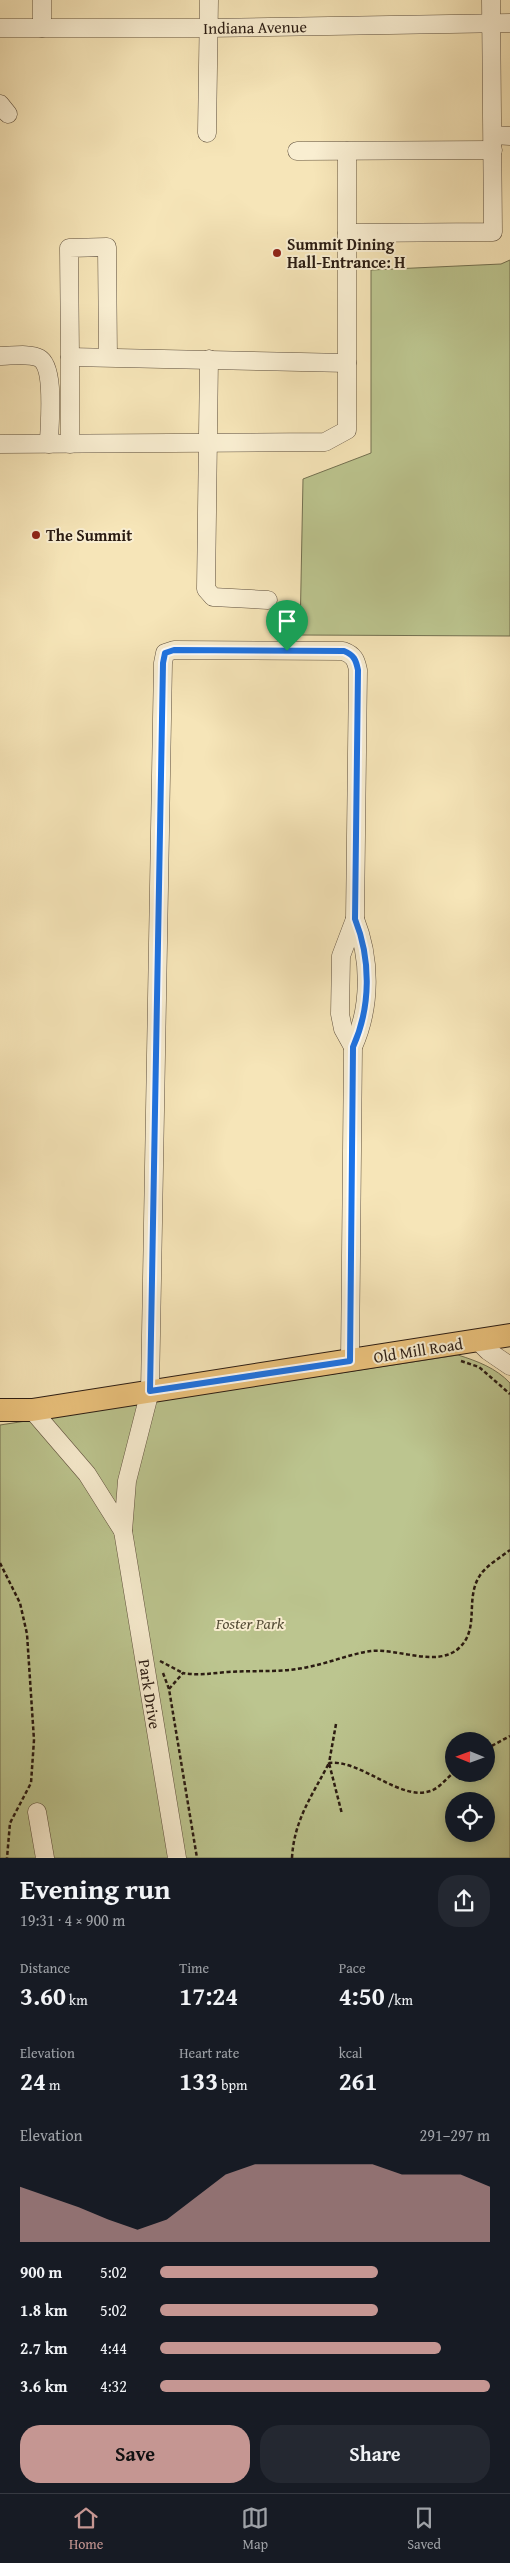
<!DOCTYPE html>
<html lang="en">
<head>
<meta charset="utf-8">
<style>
  body { margin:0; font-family:"Gentium Book Plus",serif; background:#242831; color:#f1f3f6; height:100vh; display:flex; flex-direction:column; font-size:19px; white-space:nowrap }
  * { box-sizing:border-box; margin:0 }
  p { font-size:16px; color:#9ea1a6 }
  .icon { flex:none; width:28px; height:28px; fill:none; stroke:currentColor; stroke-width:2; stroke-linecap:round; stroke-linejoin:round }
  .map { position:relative; height:1858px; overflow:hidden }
  .drawer { display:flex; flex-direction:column; background:#171b24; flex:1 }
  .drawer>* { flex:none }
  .needle { width:32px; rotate:271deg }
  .controls { position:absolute; left:445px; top:1732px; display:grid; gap:10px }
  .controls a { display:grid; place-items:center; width:50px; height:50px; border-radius:50%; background:#171b24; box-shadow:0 2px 12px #0003; font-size:25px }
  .pin { position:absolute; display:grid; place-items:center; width:42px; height:42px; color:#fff; margin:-51px -21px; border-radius:50% 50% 50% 0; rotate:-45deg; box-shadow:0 0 5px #0007 }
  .pin .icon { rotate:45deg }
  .round { display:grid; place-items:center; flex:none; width:52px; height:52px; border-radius:20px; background:#242831 }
  .overview { display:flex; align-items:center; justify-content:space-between; height:85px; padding:0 20px }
  h1 { font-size:28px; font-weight:800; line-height:38px }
  .stats { display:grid; grid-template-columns:repeat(3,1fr); gap:8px; height:85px; padding:5px 20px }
  .stats div { display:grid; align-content:center }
  .stats b { font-size:25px; font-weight:800 }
  .stats small { font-size:14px; font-weight:400 }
  .stats p { font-size:14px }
  .chart { height:140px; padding:10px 20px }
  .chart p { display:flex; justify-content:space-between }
  .chart svg { width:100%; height:90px; margin-top:5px; fill:#c59692; opacity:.7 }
  .cta { display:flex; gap:10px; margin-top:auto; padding:10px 20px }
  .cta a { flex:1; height:58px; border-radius:20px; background:#c59692; color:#111; font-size:20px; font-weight:800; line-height:58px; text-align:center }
  .cta a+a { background:#242831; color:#f1f3f6 }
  ul { padding:0 20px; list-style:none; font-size:16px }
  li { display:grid; grid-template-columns:80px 60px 1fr; align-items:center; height:38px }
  li i { height:12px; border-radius:6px; background:#c59692 }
  .tab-bar { display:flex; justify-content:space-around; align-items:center; height:70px; border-top:1px solid #363941; background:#171b24; font-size:14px; color:#9ea1a6 }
  .tab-bar a { display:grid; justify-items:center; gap:2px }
  .tab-bar .active { color:#c59692 }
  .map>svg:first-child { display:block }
  .green { fill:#bcc58f; stroke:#737050; fill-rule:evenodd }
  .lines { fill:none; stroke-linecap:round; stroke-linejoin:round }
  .minor-casing { stroke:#5d4e3c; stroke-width:19 }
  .major-casing { stroke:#2a1b12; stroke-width:24 }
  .path { stroke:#2a1b12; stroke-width:2.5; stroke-dasharray:4 2.5; stroke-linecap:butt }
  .minor { stroke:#f9eed1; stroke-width:18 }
  .major { stroke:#ebc27c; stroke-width:22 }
  .route-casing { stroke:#fff; stroke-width:10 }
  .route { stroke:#1a73e8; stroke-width:6 }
  .poi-dot { fill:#8f2418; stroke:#f9eed1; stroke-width:2 }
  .labels { text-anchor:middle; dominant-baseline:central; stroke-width:4; stroke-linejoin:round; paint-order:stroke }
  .street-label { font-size:16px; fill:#2a1b12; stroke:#f9eed1 }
  .poi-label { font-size:16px; font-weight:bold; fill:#2a1b12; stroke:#f9eed1; text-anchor:start }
  .park-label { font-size:16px; font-style:italic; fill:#564e38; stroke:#f9eed1 }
</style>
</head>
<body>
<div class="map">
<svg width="510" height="1858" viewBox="0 0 510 1858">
  <rect width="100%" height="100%" fill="#f6e5b8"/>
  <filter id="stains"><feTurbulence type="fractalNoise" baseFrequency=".004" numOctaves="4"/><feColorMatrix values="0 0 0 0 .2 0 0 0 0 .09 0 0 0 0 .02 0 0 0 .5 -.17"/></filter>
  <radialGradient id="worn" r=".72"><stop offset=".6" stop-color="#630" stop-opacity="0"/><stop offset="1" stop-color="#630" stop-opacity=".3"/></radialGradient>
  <g class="green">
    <polygon points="510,260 510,636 300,635 303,479 371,453 371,270 501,264"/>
    <path d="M458,1355C477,1361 496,1368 510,1383V1858H0V1425ZM454,1741H486V1774H454ZM454,1801H486V1834H454Z"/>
  </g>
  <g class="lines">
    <g class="minor-casing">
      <g id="minor">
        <polyline points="0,28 208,28 510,23"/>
        <polyline points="42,28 42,0"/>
        <polyline points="0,104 8,114"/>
        <polyline points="207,133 209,0"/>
        <polyline points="493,135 510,136"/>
        <polyline points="297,151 493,150"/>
        <polyline points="347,233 493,232 491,0"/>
        <path d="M0,356C11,356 30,353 39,358C56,367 49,425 49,444"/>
        <polyline points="70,357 69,248 107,247 108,357"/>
        <polyline points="209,359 206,589 213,597 268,600"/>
        <polyline points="0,444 325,442 347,430 347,151"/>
        <polyline points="70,444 70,357 347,363"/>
        <polyline points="353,1047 343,1029 340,1014 341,956 355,919"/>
        <polyline points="477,1340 488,1351 510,1366"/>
        <path d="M32,1410L87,1474L123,1531L127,1481L150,1391L163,663L165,653L174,650L343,651C354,655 356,660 358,670L355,919C371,959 371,1007 353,1047L350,1361"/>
        <polyline points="123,1531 177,1858"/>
        <polyline points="37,1812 45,1858"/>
      </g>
    </g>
    <g class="major-casing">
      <polyline id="major" points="0,1410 32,1410 510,1335"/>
    </g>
    <g class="path">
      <polyline points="461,1361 479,1367 510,1394"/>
      <polyline points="0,1563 20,1603 27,1634 34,1740 31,1783 10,1823 7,1858"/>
      <polyline points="160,1661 183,1673"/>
      <polyline points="163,1673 169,1689 197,1858"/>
      <path d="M169,1689L183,1673C199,1676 212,1673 228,1672C255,1670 281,1673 308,1667C329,1663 350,1654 371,1651C397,1648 438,1668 459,1648C480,1629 465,1600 479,1577C485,1566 500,1558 510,1550"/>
      <path d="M336,1724L329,1763C362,1759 402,1804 433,1790C441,1786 447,1778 454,1772"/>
      <polyline points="486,1749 510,1736"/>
      <path d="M292,1858C294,1820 312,1796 329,1763L342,1814"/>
    </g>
    <use href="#minor" class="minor"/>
    <use href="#major" class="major"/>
  </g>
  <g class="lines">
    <g class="route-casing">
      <path id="route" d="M174,650L344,651C354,655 356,660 358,670L355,919C371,959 371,1007 353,1047L350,1361L150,1391L163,663L165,653Z"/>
    </g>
    <use href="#route" class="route"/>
  </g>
  <g class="poi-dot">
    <circle cx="277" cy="253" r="5"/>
    <circle cx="36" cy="535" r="5"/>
  </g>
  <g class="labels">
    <g class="street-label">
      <text transform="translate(255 27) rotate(-1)">Indiana Avenue</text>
      <text transform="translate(418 1350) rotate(-9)">Old Mill Road</text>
      <text transform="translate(150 1694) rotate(81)">Park Drive</text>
    </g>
    <g class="poi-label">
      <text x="287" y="244">Summit Dining<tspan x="287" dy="18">Hall-Entrance: H</tspan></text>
      <text x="46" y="535">The Summit</text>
    </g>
    <g class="park-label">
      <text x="250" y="1623">Foster Park</text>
    </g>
  </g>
  <rect width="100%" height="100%" filter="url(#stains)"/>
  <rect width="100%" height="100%" fill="url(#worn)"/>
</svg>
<div class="controls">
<a><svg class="needle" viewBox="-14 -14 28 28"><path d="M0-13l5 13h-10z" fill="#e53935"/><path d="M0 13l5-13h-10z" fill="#9ea1a6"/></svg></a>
<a><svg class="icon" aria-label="locate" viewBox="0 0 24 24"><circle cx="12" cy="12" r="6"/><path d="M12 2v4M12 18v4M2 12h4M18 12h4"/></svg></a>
</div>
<div class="pin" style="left:287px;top:651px;background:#1e9e55"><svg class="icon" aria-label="arrive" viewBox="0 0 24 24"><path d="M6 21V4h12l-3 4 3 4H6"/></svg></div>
</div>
<section class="drawer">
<div class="overview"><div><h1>Evening run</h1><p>19:31 · 4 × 900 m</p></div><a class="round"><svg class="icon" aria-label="share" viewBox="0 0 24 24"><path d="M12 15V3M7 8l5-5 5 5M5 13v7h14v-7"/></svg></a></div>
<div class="stats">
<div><p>Distance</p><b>3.60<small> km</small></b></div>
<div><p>Time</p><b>17:24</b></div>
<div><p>Pace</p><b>4:50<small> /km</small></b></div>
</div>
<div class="stats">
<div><p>Elevation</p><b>24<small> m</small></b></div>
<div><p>Heart rate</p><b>133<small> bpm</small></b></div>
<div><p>kcal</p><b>261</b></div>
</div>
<div class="chart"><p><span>Elevation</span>291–297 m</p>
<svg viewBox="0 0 160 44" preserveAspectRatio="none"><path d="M0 44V17L10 22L20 27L30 33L40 38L50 33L60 22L70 11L80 6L90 6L100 6L110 6L120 6L130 11L140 11L150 11L160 17V44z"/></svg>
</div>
<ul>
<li><b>900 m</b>5:02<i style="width:66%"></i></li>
<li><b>1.8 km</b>5:02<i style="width:66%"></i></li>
<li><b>2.7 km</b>4:44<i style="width:85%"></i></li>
<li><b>3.6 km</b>4:32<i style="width:100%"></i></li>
</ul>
<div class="cta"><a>Save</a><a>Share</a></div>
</section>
<nav class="tab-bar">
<a class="active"><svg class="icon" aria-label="home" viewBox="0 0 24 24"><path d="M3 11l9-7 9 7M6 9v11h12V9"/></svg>Home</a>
<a><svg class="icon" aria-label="map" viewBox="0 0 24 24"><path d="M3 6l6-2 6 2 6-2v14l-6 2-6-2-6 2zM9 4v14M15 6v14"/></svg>Map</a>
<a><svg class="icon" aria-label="saved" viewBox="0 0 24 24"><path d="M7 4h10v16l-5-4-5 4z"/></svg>Saved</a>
</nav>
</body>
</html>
